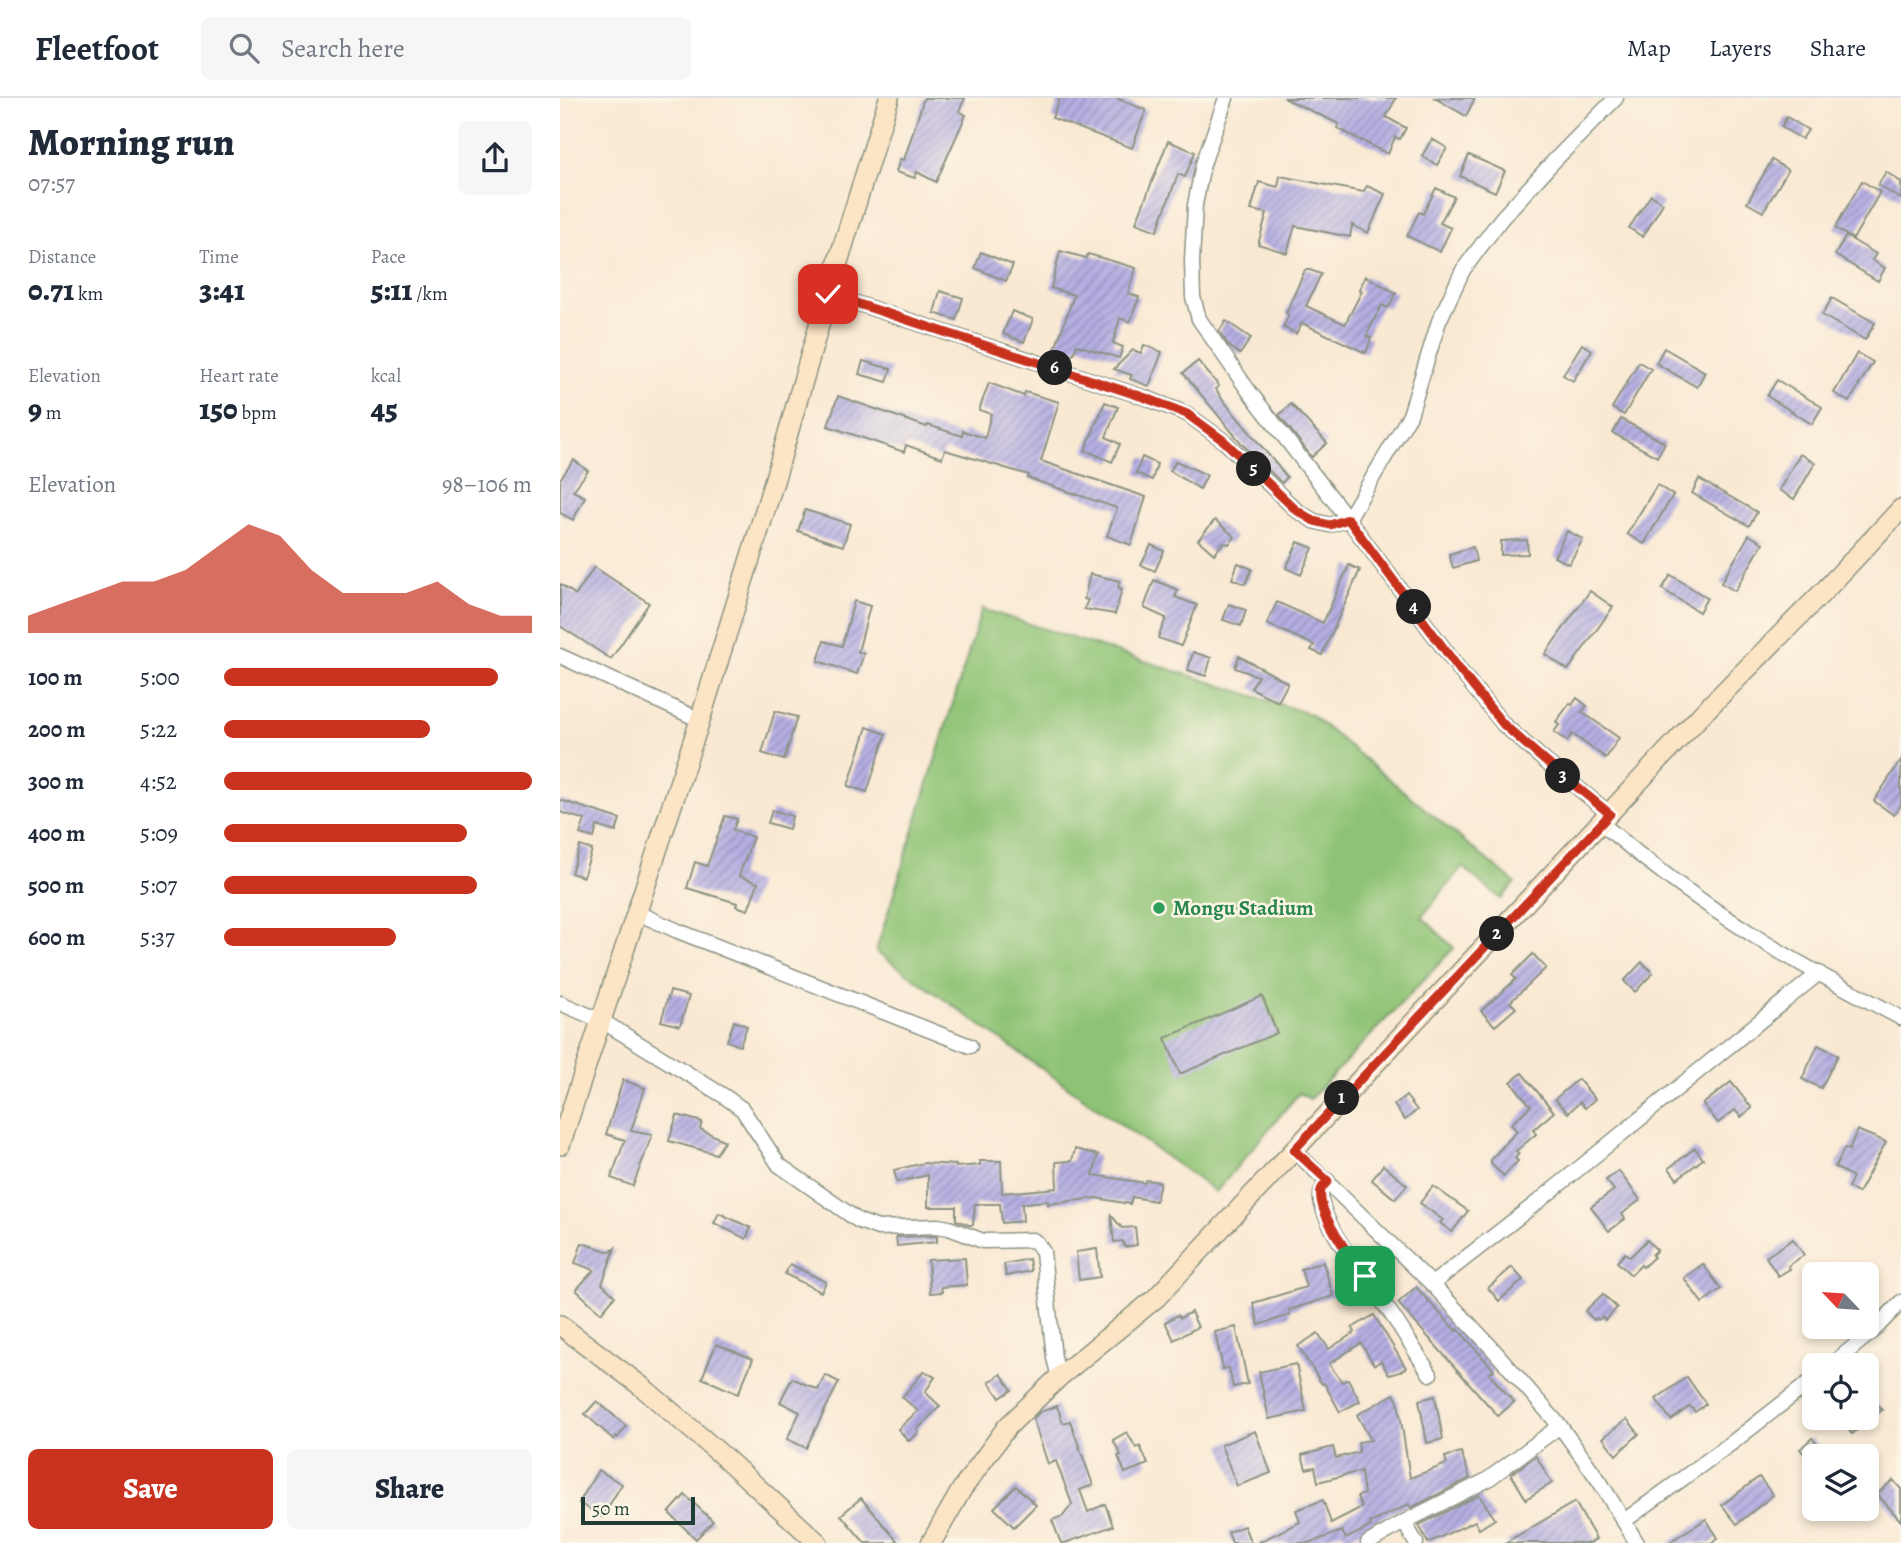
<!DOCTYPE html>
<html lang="en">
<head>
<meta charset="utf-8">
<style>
  body { margin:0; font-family:Alegreya,serif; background:#f6f6f7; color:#1f2937; height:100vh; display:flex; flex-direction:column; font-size:26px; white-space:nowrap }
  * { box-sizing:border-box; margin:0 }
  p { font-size:23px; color:#747a83 }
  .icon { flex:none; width:38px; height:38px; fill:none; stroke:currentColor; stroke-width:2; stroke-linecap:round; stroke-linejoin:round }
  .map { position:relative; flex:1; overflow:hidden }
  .details { display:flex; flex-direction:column; background:#fff; width:560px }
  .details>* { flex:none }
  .needle { width:46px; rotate:295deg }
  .buttons { position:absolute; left:1242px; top:1164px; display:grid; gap:14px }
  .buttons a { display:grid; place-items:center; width:77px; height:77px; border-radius:10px; background:#fff; box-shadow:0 4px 10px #0003; font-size:35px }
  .scale { position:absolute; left:21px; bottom:18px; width:114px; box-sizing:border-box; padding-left:7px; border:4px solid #1f3d34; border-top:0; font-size:19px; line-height:24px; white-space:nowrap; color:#1f3d34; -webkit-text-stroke:5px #fcf5e5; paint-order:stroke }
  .pin { position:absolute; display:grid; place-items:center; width:60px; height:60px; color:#fff; margin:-30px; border-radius:14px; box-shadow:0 4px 10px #0006 }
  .km { position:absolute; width:35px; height:35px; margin:-18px; border-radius:50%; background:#222; color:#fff; font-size:19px; line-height:35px; text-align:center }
  .round { display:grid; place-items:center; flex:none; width:74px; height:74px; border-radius:10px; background:#f6f6f7 }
  .head { display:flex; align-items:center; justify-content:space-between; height:119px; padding:0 28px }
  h1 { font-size:38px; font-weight:800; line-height:52px }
  .metrics { display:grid; grid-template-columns:repeat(3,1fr); gap:10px; height:119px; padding:7px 28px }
  .metrics div { display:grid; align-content:center }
  .metrics b { font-size:30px; font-weight:800 }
  .metrics small { font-size:19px; font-weight:400 }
  .metrics p { font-size:19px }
  .chart { height:196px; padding:14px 28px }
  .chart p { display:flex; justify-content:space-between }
  .chart svg { width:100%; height:126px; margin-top:7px; fill:#c8321e; opacity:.7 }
  .cta { display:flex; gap:14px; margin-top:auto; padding:14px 28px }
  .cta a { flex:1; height:80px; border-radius:10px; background:#c8321e; color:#fff; font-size:28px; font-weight:800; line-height:80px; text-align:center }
  .cta a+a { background:#f6f6f7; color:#1f2937 }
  ul { padding:0 28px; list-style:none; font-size:23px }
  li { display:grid; grid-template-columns:112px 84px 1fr; align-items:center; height:52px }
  li i { height:18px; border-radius:9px; background:#c8321e }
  header { display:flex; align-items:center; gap:42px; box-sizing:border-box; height:98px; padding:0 35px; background:#fff; border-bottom:2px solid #e0e1e3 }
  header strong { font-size:33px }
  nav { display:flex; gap:38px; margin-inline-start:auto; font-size:24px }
  .search { width:490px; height:63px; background:#f6f6f7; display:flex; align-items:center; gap:18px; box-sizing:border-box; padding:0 24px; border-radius:10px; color:#747a83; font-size:26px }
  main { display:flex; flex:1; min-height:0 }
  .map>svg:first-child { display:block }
  .park { fill:#8ec375; stroke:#568054; stroke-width:2 }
  .building { fill:url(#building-hatch) }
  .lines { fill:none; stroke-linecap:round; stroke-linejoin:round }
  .street-casing { stroke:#8c9384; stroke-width:17 }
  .secondary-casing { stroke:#8c9384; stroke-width:22 }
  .street { stroke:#fff; stroke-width:14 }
  .secondary { stroke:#fce5c4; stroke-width:19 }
  .route-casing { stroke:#fff; stroke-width:14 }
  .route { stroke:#c8321e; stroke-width:9 }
  .leisure-dot { fill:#2e9e5b; stroke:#fcf5e5; stroke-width:2.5 }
  .labels { text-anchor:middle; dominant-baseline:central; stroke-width:5; stroke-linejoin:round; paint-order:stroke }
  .leisure-label { font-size:21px; font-weight:bold; fill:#27864d; stroke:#fcf5e5; text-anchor:start }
</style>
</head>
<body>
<header>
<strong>Fleetfoot</strong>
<div class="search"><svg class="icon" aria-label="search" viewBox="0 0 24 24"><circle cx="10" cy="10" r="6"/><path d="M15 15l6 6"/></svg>Search here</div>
<nav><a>Map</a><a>Layers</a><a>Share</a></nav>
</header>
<main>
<section class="details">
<div class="head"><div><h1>Morning run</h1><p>07:57</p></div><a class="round"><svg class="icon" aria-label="share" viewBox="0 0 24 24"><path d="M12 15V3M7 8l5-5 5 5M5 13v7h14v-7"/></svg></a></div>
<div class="metrics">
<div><p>Distance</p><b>0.71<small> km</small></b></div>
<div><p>Time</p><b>3:41</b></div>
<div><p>Pace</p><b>5:11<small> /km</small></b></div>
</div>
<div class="metrics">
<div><p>Elevation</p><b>9<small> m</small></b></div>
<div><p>Heart rate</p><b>150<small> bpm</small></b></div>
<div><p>kcal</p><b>45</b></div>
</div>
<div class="chart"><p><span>Elevation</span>98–106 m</p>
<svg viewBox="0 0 160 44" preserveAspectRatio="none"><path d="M0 44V38L10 34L20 30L30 26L40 26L50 22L60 14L70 6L80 10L90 22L100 30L110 30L120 30L130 26L140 34L150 38L160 38V44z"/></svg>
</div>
<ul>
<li><b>100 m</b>5:00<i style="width:89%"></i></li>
<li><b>200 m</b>5:22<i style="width:67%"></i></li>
<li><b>300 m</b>4:52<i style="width:100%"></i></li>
<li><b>400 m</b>5:09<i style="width:79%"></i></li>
<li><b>500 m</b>5:07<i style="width:82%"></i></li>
<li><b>600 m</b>5:37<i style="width:56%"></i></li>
</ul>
<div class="cta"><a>Save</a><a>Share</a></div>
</section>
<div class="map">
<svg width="1341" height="1445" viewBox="0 0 1341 1445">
  <defs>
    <pattern id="building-hatch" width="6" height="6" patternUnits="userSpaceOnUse" patternTransform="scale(1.75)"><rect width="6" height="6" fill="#b6afe3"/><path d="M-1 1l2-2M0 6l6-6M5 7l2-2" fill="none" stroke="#9390b9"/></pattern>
  </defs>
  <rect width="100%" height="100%" fill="#fcf5e5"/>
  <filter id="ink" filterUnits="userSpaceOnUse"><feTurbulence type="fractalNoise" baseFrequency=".0143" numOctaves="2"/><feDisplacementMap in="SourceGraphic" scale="14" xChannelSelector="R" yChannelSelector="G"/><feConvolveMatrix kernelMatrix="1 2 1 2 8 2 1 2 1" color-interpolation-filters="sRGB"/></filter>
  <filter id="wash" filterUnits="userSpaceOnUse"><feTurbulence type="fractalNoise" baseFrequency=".00686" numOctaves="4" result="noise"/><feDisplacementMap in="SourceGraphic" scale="28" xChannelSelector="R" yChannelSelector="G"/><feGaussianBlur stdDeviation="1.57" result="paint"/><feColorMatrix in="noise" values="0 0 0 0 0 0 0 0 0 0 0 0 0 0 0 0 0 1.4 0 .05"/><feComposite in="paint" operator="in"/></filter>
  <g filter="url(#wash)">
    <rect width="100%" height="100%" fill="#f9e9d3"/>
    <polygon class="park" points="422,511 750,616 955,785 941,801 902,769 862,819 894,850 750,1001 739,995 656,1094 316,853"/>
    <g id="blocks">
      <g class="building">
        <polygon points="364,0 405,0 399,13 406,17 376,84 357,74 355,80 336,74 340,61 344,62"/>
        <polygon points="500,0 556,0 586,12 572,50 492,20"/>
        <polygon points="724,0 836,0 826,19 846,30 840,41 835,39 828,56 777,30 779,26"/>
        <polygon points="875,0 915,0 906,18"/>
        <polygon points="1227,19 1248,32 1242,41 1221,29"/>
        <polygon points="872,41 887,50 877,67 862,58"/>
        <polygon points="608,43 635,54 625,79 618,76 597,133 576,125"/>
        <polygon points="909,57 945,73 935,94 900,78"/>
        <polygon points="1212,62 1228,72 1203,114 1187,105"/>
        <polygon points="1326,74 1341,84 1341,101 1318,87"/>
        <polygon points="720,78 803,94 807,88 825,96 808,135 792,127 790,139 735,128 727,155 698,146 707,115 691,112 699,84 718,89"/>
        <polygon points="1302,83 1320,94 1293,141 1275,130"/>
        <polygon points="876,90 894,99 880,125 891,130 880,154 847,138 859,114 863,116"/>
        <polygon points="1091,97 1103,105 1083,139 1069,130"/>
        <polygon points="1286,138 1316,156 1312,162 1325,170 1318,183 1275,157"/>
        <polygon points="500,153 526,160 528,156 576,170 568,195 579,199 570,224 560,220 553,245 563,249 559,260 517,247 513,257 495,251 514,197 491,190"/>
        <polygon points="421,154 453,167 446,183 415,170"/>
        <polygon points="745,172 750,172 761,176 746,208 785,226 802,193 799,192 805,178 836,195 828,210 822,207 806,238 811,240 806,255 742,225 736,236 723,229 729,217 726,215"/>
        <polygon points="380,193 403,200 396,222 374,215"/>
        <polygon points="1272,200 1315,225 1305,242 1262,217"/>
        <polygon points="452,213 473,221 464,244 443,236"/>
        <polygon points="666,223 691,240 680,256 669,248 659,233"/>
        <polygon points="1022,246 1032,252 1013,283 1003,277"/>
        <polygon points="584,247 602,254 589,288 570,281 572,277 554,271 573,252 581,255"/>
        <polygon points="1104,250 1145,274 1137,289 1096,265"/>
        <polygon points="1297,255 1313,264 1289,304 1274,295"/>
        <polygon points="303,263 331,271 327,284 299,276"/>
        <polygon points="638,263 659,288 656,291 662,301 727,379 722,385 682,346 623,275"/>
        <polygon points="1079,264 1091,271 1064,317 1052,310"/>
        <polygon points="1217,282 1262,309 1252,326 1207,298"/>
        <polygon points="429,285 464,298 465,294 499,304 481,363 586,399 571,447 547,438 557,410 468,380 469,377 385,352 382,360 346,347 344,354 268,328 278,298 367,329 368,327 402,338 403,333 425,340 431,316 419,312"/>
        <polygon points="545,304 558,309 546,339 560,346 552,364 525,352"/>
        <polygon points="731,306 767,345 752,359 719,317"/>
        <polygon points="1061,321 1105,345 1097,359 1053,335"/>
        <polygon points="1240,356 1255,365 1234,401 1219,392"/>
        <polygon points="582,359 597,366 592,382 576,375"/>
        <polygon points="14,362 28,373 13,393 25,399 13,422 0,415 0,381"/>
        <polygon points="616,363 647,377 640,391 610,373"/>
        <polygon points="1139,381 1197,414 1189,428 1132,395"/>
        <polygon points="1097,387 1113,397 1084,446 1067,436"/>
        <polygon points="245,412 290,426 283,448 238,433"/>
        <polygon points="655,422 675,439 669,446 663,445 654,456 638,442"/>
        <polygon points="1007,433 1023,441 1009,466 994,459"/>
        <polygon points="1189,437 1203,445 1175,493 1161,485"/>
        <polygon points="967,442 968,456 941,457 941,443"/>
        <polygon points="738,444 753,450 741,477 726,470"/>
        <polygon points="591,447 604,453 595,473 581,467"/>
        <polygon points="913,449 916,463 893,470 889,456"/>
        <polygon points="678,465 692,471 685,486 672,481"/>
        <polygon points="789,467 800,472 762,557 751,552 754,547 707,526 717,504 763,525"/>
        <polygon points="34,469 89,505 51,561 0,528 0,486 16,497"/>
        <polygon points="530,476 560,483 558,489 562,491 555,516 524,511 528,502 524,501"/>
        <polygon points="1111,477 1147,500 1139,514 1102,491"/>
        <polygon points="594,482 618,492 615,499 637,507 621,548 598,540 606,520 584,510"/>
        <polygon points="1030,493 1053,509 1008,572 985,556"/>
        <polygon points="294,503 310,508 298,554 304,555 297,576 258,563 264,543 282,548"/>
        <polygon points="669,506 686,512 681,528 663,522"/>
        <polygon points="633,554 651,560 646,578 628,572"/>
        <polygon points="679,558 728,585 718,604 691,590 698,578 675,570"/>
        <polygon points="1017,600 1027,608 1022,614 1059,640 1046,660 1012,636 1007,643 994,634 999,627 996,624 1010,605 1012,607"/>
        <polygon points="215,613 237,619 224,662 202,655"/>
        <polygon points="307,629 326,636 307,694 288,688"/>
        <polygon points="1341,662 1341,707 1334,717 1314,703"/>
        <polygon points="0,702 60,721 56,734 37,728 34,740 20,736 25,722 0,714"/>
        <polygon points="212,712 232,718 229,731 208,725"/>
        <polygon points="165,718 177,721 173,732 193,739 179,778 198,785 188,812 176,808 177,805 127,790 135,764 147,768"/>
        <polygon points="20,748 32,752 23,779 11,775"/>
        <polygon points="973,856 986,870 950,904 956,910 935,928 921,913 956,881 952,877"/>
        <polygon points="1082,864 1093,875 1075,894 1064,883"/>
        <polygon points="110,893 129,898 120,928 101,923"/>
        <polygon points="702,898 717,935 620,976 605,940"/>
        <polygon points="174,923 187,928 180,948 167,943"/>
        <polygon points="1258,947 1278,957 1261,990 1242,981"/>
        <polygon points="962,975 994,1014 973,1032 976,1036 956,1053 959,1056 955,1060 958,1063 944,1078 931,1066 931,1061 957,1033 951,1026 971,1008 951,984"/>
        <polygon points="1018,981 1035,1001 1025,1010 1020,1004 1008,1015 995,1001"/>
        <polygon points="63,982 85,990 71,1033 92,1037 73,1088 51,1080 65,1042 46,1036"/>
        <polygon points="1171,984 1192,1010 1181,1019 1175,1012 1158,1025 1143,1006"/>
        <polygon points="846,998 857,1012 845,1022 834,1007"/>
        <polygon points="117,1017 142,1024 140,1031 165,1043 156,1056 109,1043"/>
        <polygon points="1297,1032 1326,1044 1298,1095 1288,1089 1293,1079 1275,1069 1285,1050 1289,1052"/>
        <polygon points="1135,1050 1143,1061 1117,1081 1109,1070"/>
        <polygon points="515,1051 538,1057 533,1077 585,1085 586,1082 600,1084 596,1103 572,1099 570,1106 536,1100 488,1106 488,1103 464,1105 462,1106 463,1123 442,1125 440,1106 415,1106 413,1127 409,1127 396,1122 396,1109 368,1109 368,1077 337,1084 334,1072 364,1065 396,1067 396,1069 420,1067 420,1063 441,1063 442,1095 497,1090 496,1064 512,1063"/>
        <polygon points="823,1067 847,1087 835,1101 812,1082"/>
        <polygon points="1059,1073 1080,1102 1062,1116 1065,1121 1049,1133 1031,1109 1054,1092 1046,1082"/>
        <polygon points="873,1088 908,1113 892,1134 880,1125 883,1122 860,1105"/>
        <polygon points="159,1115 191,1130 186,1141 154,1125"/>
        <polygon points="551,1117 562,1130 575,1129 577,1147 564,1149 563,1143 554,1144"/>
        <polygon points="377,1138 377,1144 337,1148 336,1139"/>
        <polygon points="1233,1141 1244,1157 1228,1168 1230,1171 1218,1178 1206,1159"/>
        <polygon points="1087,1142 1097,1152 1092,1157 1094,1159 1083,1169 1081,1167 1071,1177 1057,1164 1065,1155 1070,1159"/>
        <polygon points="22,1145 50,1154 55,1150 42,1186 55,1198 41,1215 16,1192 34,1172 15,1165"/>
        <polygon points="537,1151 540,1179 519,1182 516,1154"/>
        <polygon points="405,1160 407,1187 381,1189 382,1194 370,1195 368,1162"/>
        <polygon points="469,1161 471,1173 446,1178 444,1166"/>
        <polygon points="763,1164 773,1198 729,1212 730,1217 699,1227 693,1205 746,1189 741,1171"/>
        <polygon points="230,1166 266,1184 261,1194 225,1176"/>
        <polygon points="1143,1166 1161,1191 1142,1205 1124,1180"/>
        <polygon points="952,1169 963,1182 939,1203 928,1190"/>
        <polygon points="856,1189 896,1233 898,1231 934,1272 929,1276 954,1304 938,1318 838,1205"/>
        <polygon points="1043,1196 1057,1210 1045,1222 1042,1219 1038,1222 1036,1220 1034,1222 1025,1213"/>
        <polygon points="631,1214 638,1229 614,1242 605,1224 618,1217 620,1220"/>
        <polygon points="814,1217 846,1270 837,1275 829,1277 821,1263 814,1267 801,1245 769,1266 782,1284 788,1281 800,1303 780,1314 764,1285 762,1286 738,1248 758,1235 769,1251 795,1234 792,1230"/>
        <polygon points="676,1229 688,1286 673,1289 669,1270 663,1271 655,1234"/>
        <polygon points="156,1246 193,1261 178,1296 142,1280"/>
        <polygon points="736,1266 746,1313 709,1321 699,1274"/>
        <polygon points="364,1273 375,1279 365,1294 380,1308 357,1332 359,1334 349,1343 338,1331 358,1313 342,1299"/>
        <polygon points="441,1276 452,1292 440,1300 429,1284"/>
        <polygon points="265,1277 279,1284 246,1350 227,1341 240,1314 220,1304 232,1280 258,1292"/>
        <polygon points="1127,1279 1146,1306 1135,1314 1130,1308 1111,1322 1096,1301"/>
        <polygon points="1307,1293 1322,1312 1292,1336 1279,1320 1307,1320"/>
        <polygon points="834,1296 838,1303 850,1380 887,1366 885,1359 901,1354 910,1380 851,1410 849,1406 810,1425 811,1428 786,1441 782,1433 749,1445 697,1445 740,1424 736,1412 763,1402 771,1425 802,1409 797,1399 804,1396 801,1373 758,1384 755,1369 746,1371 742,1357 773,1349 776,1360 799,1354 798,1344 811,1342 797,1317"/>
        <polygon points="875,1298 883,1341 867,1345 859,1302"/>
        <polygon points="37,1303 66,1328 58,1340 56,1338 54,1342 25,1316"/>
        <polygon points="497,1308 503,1325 510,1323 533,1387 520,1392 528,1414 545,1406 553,1428 505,1445 501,1445 492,1422 503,1418 512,1406 496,1363 488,1366 473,1321 480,1314"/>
        <polygon points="1067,1321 1079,1336 1056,1357 1043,1340"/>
        <polygon points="695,1333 711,1375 677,1388 661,1347"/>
        <polygon points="567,1334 576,1350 580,1348 588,1366 565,1375 558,1358 561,1357 553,1342"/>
        <polygon points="1252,1340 1262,1351 1249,1362 1240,1351"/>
        <polygon points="976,1358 992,1385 966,1401 951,1376"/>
        <polygon points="38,1372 62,1386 42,1419 19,1405"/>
        <polygon points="1199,1379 1213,1397 1177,1426 1162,1407"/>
        <polygon points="1333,1382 1341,1391 1341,1423 1317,1396"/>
        <polygon points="456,1388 476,1407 454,1429 434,1410"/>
        <polygon points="125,1397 153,1423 136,1441 109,1415"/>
        <polygon points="919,1397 935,1421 919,1431 915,1423 868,1445 859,1427"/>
        <polygon points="301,1400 339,1445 305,1445 281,1417"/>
        <polygon points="1015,1404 1036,1441 1030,1445 945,1445"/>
        <polygon points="1146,1421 1158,1440 1151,1445 1108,1445"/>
        <polygon points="684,1428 691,1445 672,1445 668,1434"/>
      </g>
    </g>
  </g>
  <g filter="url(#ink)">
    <use href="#blocks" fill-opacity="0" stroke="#8c9384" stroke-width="2"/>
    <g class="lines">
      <g class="street-casing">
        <g id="street">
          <polyline points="666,0 643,66 635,107 632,163 633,199 639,221 688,292 788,421 902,575 943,626 985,663 1050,716"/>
          <polyline points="268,196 516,277 586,300 627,316 664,343 736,412 754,423 770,427 788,421 850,317 879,223 903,172 941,121 992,65 1056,0"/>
          <polyline points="0,558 140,622"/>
          <path d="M1041,725C1090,767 1142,805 1196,839C1243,869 1293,894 1341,920"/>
          <polyline points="75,814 118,833 410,948"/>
          <polyline points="0,905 42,923 164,998 182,1011 219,1067 299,1123 318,1130 378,1128 389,1130 423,1143 473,1142 477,1145 483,1154 494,1260 499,1279"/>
          <polyline points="734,1052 872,1186 931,1249 1000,1328 1040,1384 1077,1445"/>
          <path d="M768,1083C763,1089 760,1094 761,1102C767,1136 812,1188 832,1217C845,1236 857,1256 870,1276"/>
          <polyline points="872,1186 979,1103 1259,875"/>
          <polyline points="1271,1267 1313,1233 1341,1204"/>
          <polyline points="1064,1423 1173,1344 1255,1280"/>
          <polyline points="844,1424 856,1445"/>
          <polyline points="808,1445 844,1424 927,1382 1000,1328"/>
        </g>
      </g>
      <g class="secondary-casing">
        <g id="secondary">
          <polyline points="0,1047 140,622 216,377 268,196 329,0"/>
          <polyline points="0,1227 81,1288 164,1359 258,1445"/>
          <polyline points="371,1445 402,1391 447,1329 499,1279 596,1200 1142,616 1267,490 1341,411"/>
        </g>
      </g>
      <use href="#street" class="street"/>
      <use href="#secondary" class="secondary"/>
    </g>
  </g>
  <g class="lines" filter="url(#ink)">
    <g class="route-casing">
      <path id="route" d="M268,196L516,277L586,300L627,316L664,343L736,412L754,423L770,427L788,421L902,575L943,626L985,663L1050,716L734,1052L768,1083C765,1086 762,1089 761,1092C756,1115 792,1161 805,1178"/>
    </g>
    <use href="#route" class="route"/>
  </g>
  <circle class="leisure-dot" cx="599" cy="810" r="7"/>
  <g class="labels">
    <g class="leisure-label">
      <text x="613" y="810">Mongu Stadium</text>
    </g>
  </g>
</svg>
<div class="buttons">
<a><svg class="needle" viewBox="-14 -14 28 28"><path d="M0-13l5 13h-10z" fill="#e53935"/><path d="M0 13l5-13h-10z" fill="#747a83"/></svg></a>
<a><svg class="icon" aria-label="locate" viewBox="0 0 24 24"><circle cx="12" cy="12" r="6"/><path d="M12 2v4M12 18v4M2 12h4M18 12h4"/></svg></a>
<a><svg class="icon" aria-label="layers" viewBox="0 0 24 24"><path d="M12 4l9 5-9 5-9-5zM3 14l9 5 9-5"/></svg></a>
</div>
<div class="scale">50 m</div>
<div class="pin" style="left:805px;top:1178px;background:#1e9e55"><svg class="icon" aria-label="arrive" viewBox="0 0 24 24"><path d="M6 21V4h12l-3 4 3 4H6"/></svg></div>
<div class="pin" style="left:268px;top:196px;background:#d93025"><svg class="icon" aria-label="check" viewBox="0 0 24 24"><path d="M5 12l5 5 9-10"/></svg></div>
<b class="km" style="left:782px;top:1000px">1</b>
<b class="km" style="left:937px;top:836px">2</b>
<b class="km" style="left:1003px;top:678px">3</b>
<b class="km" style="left:854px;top:509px">4</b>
<b class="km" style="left:694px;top:371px">5</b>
<b class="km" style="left:495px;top:270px">6</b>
</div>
</main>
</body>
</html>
